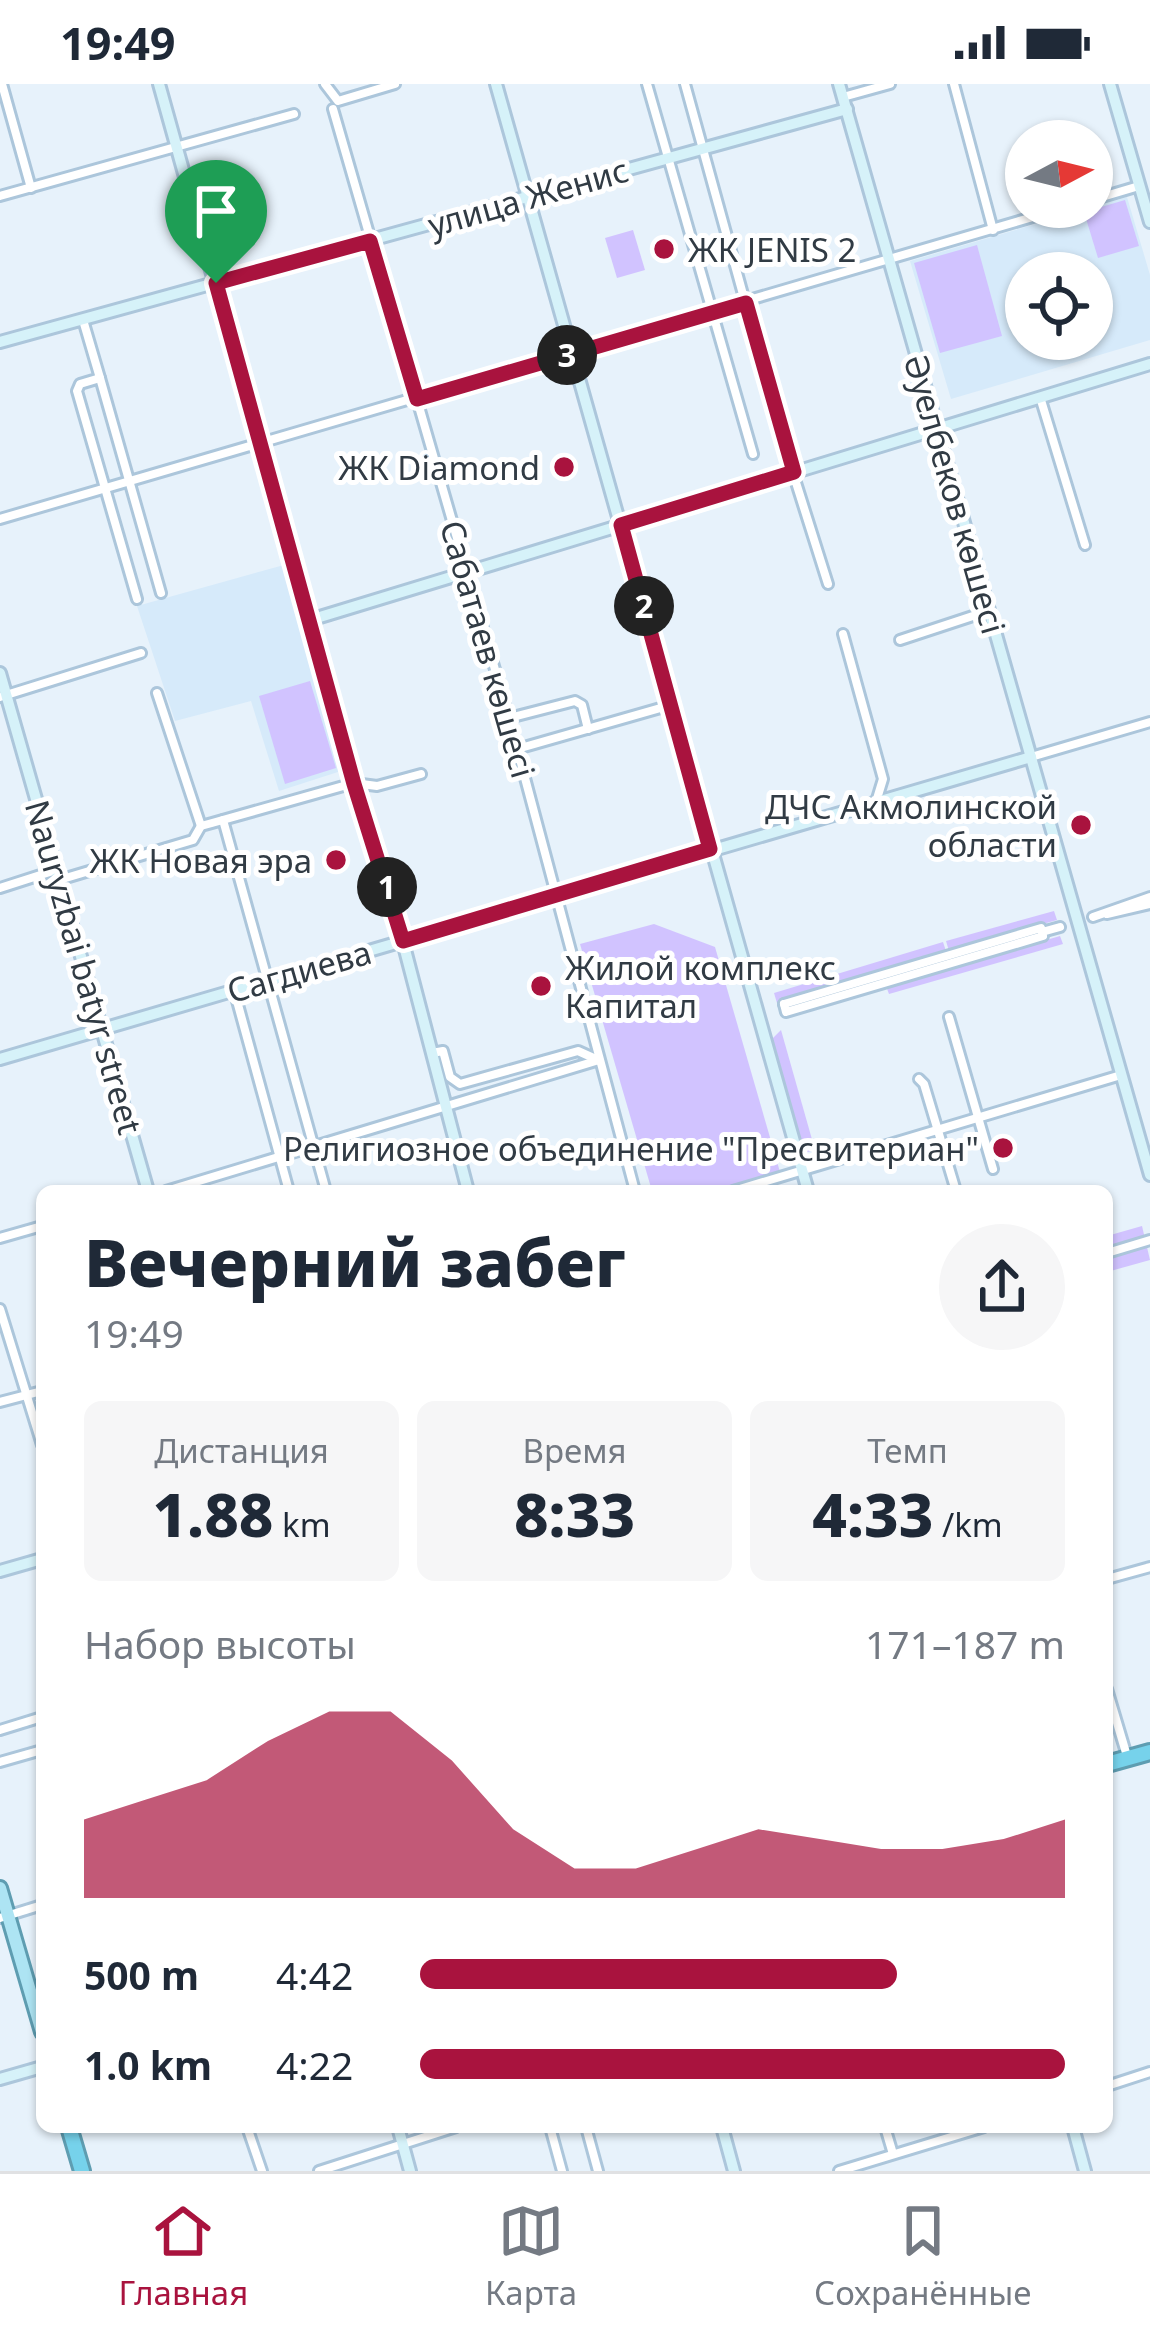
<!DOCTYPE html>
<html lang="ru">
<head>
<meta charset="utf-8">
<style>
  body { margin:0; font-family:"Noto Sans",sans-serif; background:#f6f6f7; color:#1f2937; height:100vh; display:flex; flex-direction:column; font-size:45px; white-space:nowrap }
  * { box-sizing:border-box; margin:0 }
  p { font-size:39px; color:#747a83 }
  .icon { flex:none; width:66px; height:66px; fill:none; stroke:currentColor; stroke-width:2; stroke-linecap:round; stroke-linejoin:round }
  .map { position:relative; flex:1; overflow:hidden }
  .drawer { position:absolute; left:36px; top:1101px; width:1077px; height:948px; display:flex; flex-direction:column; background:#fff; border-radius:18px; box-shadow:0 3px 9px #0004 }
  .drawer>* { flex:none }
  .needle { width:78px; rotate:83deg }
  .controls { position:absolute; left:1005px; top:36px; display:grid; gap:24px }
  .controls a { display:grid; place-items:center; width:108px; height:108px; border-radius:50%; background:#fff; box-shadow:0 3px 9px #0004; font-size:60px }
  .pin { position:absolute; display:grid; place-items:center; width:102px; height:102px; color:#fff; margin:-123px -51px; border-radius:50% 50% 50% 0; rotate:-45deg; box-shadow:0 0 12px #0007 }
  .pin .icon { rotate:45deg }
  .km { position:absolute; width:60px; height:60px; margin:-30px; border-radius:50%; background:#222; color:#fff; font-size:33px; line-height:60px; text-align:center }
  .round { display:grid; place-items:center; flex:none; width:126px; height:126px; border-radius:63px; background:#f6f6f7 }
  .head { display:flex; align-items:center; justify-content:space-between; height:204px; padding:0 48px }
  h1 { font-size:66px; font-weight:800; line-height:90px }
  .stats { display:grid; grid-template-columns:repeat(3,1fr); gap:18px; height:204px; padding:12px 48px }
  .stats div { display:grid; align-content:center; border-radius:18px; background:#f6f6f7; text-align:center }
  .stats b { font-size:60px; font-weight:800 }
  .stats small { font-size:33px; font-weight:400 }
  .stats p { font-size:33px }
  .chart { height:336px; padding:24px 48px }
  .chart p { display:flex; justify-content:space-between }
  .chart svg { width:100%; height:216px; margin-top:12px; fill:#a9133e; opacity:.7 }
  ul { padding:0 48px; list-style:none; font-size:39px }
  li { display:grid; grid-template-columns:192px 144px 1fr; align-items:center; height:90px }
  li i { height:30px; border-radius:15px; background:#a9133e }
  .status { display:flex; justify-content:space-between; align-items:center; height:84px; padding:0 60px; background:#fff; direction:ltr }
  .status svg { height:33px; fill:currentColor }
  .tabs { display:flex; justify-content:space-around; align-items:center; height:168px; border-top:3px solid #e0e1e3; background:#fff; font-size:33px; color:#747a83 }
  .tabs a { display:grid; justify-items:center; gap:6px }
  .tabs .active { color:#a9133e }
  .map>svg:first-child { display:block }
  .built { fill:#d6eafa; fill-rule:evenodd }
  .green { fill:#d1c3ff }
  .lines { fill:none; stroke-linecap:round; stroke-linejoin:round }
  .street-casing { stroke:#acc6db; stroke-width:14 }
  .secondary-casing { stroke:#acc6db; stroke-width:16 }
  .primary-casing { stroke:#5e9db1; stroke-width:18 }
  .highway-casing { stroke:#5e9db1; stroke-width:20 }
  .street { stroke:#fff; stroke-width:8 }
  .secondary { stroke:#d6f2f9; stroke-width:10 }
  .primary { stroke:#ade4f3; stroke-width:12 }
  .highway { stroke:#76d2eb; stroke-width:14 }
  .route-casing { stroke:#fff; stroke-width:24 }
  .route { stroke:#a9133e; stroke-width:15 }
  .poi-dot { fill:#a9133e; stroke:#fff; stroke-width:4.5 }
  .labels { text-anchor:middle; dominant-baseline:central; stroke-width:10; stroke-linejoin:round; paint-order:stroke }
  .street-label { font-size:33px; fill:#313b44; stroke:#fff }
  .poi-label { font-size:33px; fill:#313b44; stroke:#fff; text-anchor:end }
</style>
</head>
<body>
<div class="status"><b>19:49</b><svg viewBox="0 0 49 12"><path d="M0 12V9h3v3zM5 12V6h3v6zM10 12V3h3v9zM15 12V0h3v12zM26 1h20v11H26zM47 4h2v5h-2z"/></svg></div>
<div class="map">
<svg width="1150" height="2087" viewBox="0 0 1150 2087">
  <rect width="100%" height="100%" fill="#e7f2fb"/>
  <g class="built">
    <path d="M1127,113L1150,191V256L951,315L910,177ZM1026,189H1092V255H1026Z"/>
    <polygon points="284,481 341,687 279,707 251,617 175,637 137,522"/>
  </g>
  <g class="green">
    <polygon points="1125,116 1139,162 1098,174 1084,128"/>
    <polygon points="633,146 645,186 617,194 605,154"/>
    <polygon points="977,161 1002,252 940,269 914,179"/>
    <polygon points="310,597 336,684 285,700 259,612"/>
    <polygon points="1054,827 1057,836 949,867 946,857"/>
    <polygon points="654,840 715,863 780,1088 713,1107 652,1107 580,860"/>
    <polygon points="1060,852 1063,860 889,910 886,902"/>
    <polygon points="943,858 946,867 777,919 774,909"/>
    <polygon points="781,946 815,1066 804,1069 772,955"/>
    <polygon points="1142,1142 1150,1176 1107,1188 1107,1152"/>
  </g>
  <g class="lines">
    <g class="street-casing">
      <g id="street">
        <polyline points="2,0 31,104"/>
        <polyline points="325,0 338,17 395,0"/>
        <polyline points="647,0 753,370"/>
        <polyline points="685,0 787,370 828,500"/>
        <polyline points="954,0 993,146"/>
        <polyline points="843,13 890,0"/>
        <polyline points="333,25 509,634 635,1107"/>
        <polyline points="0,112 294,30"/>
        <polyline points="1092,116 1139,102"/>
        <polyline points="83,236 100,294 80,300 77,307 137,515"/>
        <polyline points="100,294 161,509"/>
        <polyline points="1040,313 1085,461"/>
        <polyline points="0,435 1067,123"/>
        <polyline points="843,550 883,695 876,718"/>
        <polyline points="900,556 988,527"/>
        <polyline points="157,609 201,742"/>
        <polyline points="0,613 141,569"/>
        <polyline points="509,634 575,617 582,621 588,645"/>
        <polyline points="517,665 671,621"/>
        <polyline points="1031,673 1150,638"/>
        <polyline points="223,736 326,1107"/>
        <polyline points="59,796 193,756 201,742 212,739 354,699 377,702 421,690"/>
        <polyline points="0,804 56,786"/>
        <polyline points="1107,830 1150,820"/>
        <polyline points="1093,833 1150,813"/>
        <polyline points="234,906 289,1107"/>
        <polyline points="784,920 786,928 1043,852 1042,848 1060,843"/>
        <polyline points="784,920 1041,844 1042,848"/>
        <polyline points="949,933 993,1085"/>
        <polyline points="432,969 443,967 450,993 460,1000 578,967 598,976"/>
        <polyline points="919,995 924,1000 956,1107"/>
        <polyline points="166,1107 599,976"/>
        <polyline points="733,1107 1121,991"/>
        <polyline points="0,1154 42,1142"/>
        <polyline points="1107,1169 1150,1156"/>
        <polyline points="0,1225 42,1361"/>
        <polyline points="0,1318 42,1307"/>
        <polyline points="1107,1495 1150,1483"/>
        <polyline points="1107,1605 1127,1672"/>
        <polyline points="0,1646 42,1633"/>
        <polyline points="0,1678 42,1666"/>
        <polyline points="0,1834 42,1821"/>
        <polyline points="1107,2002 1150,1988"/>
        <polyline points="247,2043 262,2087"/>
        <polyline points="550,2043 562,2087"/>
        <polyline points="586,2043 598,2087"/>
        <polyline points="885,2043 893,2070"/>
        <polyline points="319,2087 456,2043"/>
        <polyline points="839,2087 984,2043"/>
      </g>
    </g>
    <g class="secondary-casing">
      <g id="secondary">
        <polyline points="159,0 354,699 398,839 468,1107"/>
        <polyline points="496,0 808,1107"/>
        <polyline points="839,0 1150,1091"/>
        <polyline points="1110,0 1150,138"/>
        <polyline points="0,258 847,25"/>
        <polyline points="310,536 1150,280"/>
        <polyline points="0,589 148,1107"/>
        <polyline points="0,975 1031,673"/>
        <polyline points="0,1487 42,1475"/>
        <polyline points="0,1995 42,1983"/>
        <polyline points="398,2043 410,2087"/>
        <polyline points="722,2043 734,2087"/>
        <polyline points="1073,2043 1085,2087"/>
      </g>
    </g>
    <g class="primary-casing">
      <polyline id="primary" points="0,1804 42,1948"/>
    </g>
    <g class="highway-casing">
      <g id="highway">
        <polyline points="1107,1680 1150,1668"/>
        <polyline points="69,2043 82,2087"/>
      </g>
    </g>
    <use href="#street" class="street"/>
    <use href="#secondary" class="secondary"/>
    <use href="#primary" class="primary"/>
    <use href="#highway" class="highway"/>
  </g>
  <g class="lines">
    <g class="route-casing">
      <polygon id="route" points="370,157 417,315 746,219 794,388 621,441 710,765 403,857 354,700 216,199"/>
    </g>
    <use href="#route" class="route"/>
  </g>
  <g class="poi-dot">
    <circle cx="664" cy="165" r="12"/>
    <circle cx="564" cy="383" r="12"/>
    <circle cx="1081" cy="741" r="12"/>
    <circle cx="336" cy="776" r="12"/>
    <circle cx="541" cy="902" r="12"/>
    <circle cx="1003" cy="1064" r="12"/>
  </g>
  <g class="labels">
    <g class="street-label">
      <text transform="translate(528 113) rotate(-16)">улица Женис</text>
      <text transform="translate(955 410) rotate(74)">Әуелбеков көшесі</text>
      <text transform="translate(488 565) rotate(74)">Сабатаев көшесі</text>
      <text transform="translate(84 883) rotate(74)">Nauryzbai batyr street</text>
      <text transform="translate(299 887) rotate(-16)">Сагдиева</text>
    </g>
    <g class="poi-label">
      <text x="688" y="165" text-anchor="start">ЖК JENIS 2</text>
      <text x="540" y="383">ЖК Diamond</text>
      <text x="1057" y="722">ДЧС Акмолинской<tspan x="1057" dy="38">области</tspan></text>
      <text x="312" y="776">ЖК Новая эра</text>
      <text x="565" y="883" text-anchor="start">Жилой комплекс<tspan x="565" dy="38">Капитал</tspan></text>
      <text x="979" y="1064">Религиозное объединение "Пресвитериан"</text>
    </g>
  </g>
</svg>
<div class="controls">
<a><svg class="needle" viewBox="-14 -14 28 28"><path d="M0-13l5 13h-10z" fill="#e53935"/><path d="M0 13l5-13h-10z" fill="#747a83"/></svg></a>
<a><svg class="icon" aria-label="locate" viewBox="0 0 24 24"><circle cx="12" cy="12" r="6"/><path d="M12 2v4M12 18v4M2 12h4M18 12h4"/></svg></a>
</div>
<div class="pin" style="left:216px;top:199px;background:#1e9e55"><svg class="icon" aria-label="arrive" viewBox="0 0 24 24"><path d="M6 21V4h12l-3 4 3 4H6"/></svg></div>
<b class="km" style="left:387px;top:803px">1</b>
<b class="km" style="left:644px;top:522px">2</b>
<b class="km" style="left:567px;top:271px">3</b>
<section class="drawer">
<div class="head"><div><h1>Вечерний забег</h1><p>19:49</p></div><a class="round"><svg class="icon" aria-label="share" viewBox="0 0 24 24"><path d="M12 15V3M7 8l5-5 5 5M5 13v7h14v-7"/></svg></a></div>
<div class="stats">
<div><p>Дистанция</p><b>1.88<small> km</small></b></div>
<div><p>Время</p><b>8:33</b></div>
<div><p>Темп</p><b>4:33<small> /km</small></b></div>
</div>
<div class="chart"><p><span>Набор высоты</span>171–187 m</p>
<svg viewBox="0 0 160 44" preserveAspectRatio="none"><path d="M0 44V28L10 24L20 20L30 12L40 6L50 6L60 16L70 30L80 38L90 38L100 34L110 30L120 32L130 34L140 34L150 32L160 28V44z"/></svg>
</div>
<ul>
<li><b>500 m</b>4:42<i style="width:74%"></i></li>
<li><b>1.0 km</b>4:22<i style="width:100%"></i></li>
</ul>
</section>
</div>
<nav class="tabs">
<a class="active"><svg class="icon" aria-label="home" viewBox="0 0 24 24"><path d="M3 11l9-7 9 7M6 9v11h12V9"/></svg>Главная</a>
<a><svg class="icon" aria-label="map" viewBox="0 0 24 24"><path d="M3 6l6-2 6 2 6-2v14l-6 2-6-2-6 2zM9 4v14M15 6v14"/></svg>Карта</a>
<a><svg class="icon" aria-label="saved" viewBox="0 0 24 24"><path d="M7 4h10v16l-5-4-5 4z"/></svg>Сохранённые</a>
</nav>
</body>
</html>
